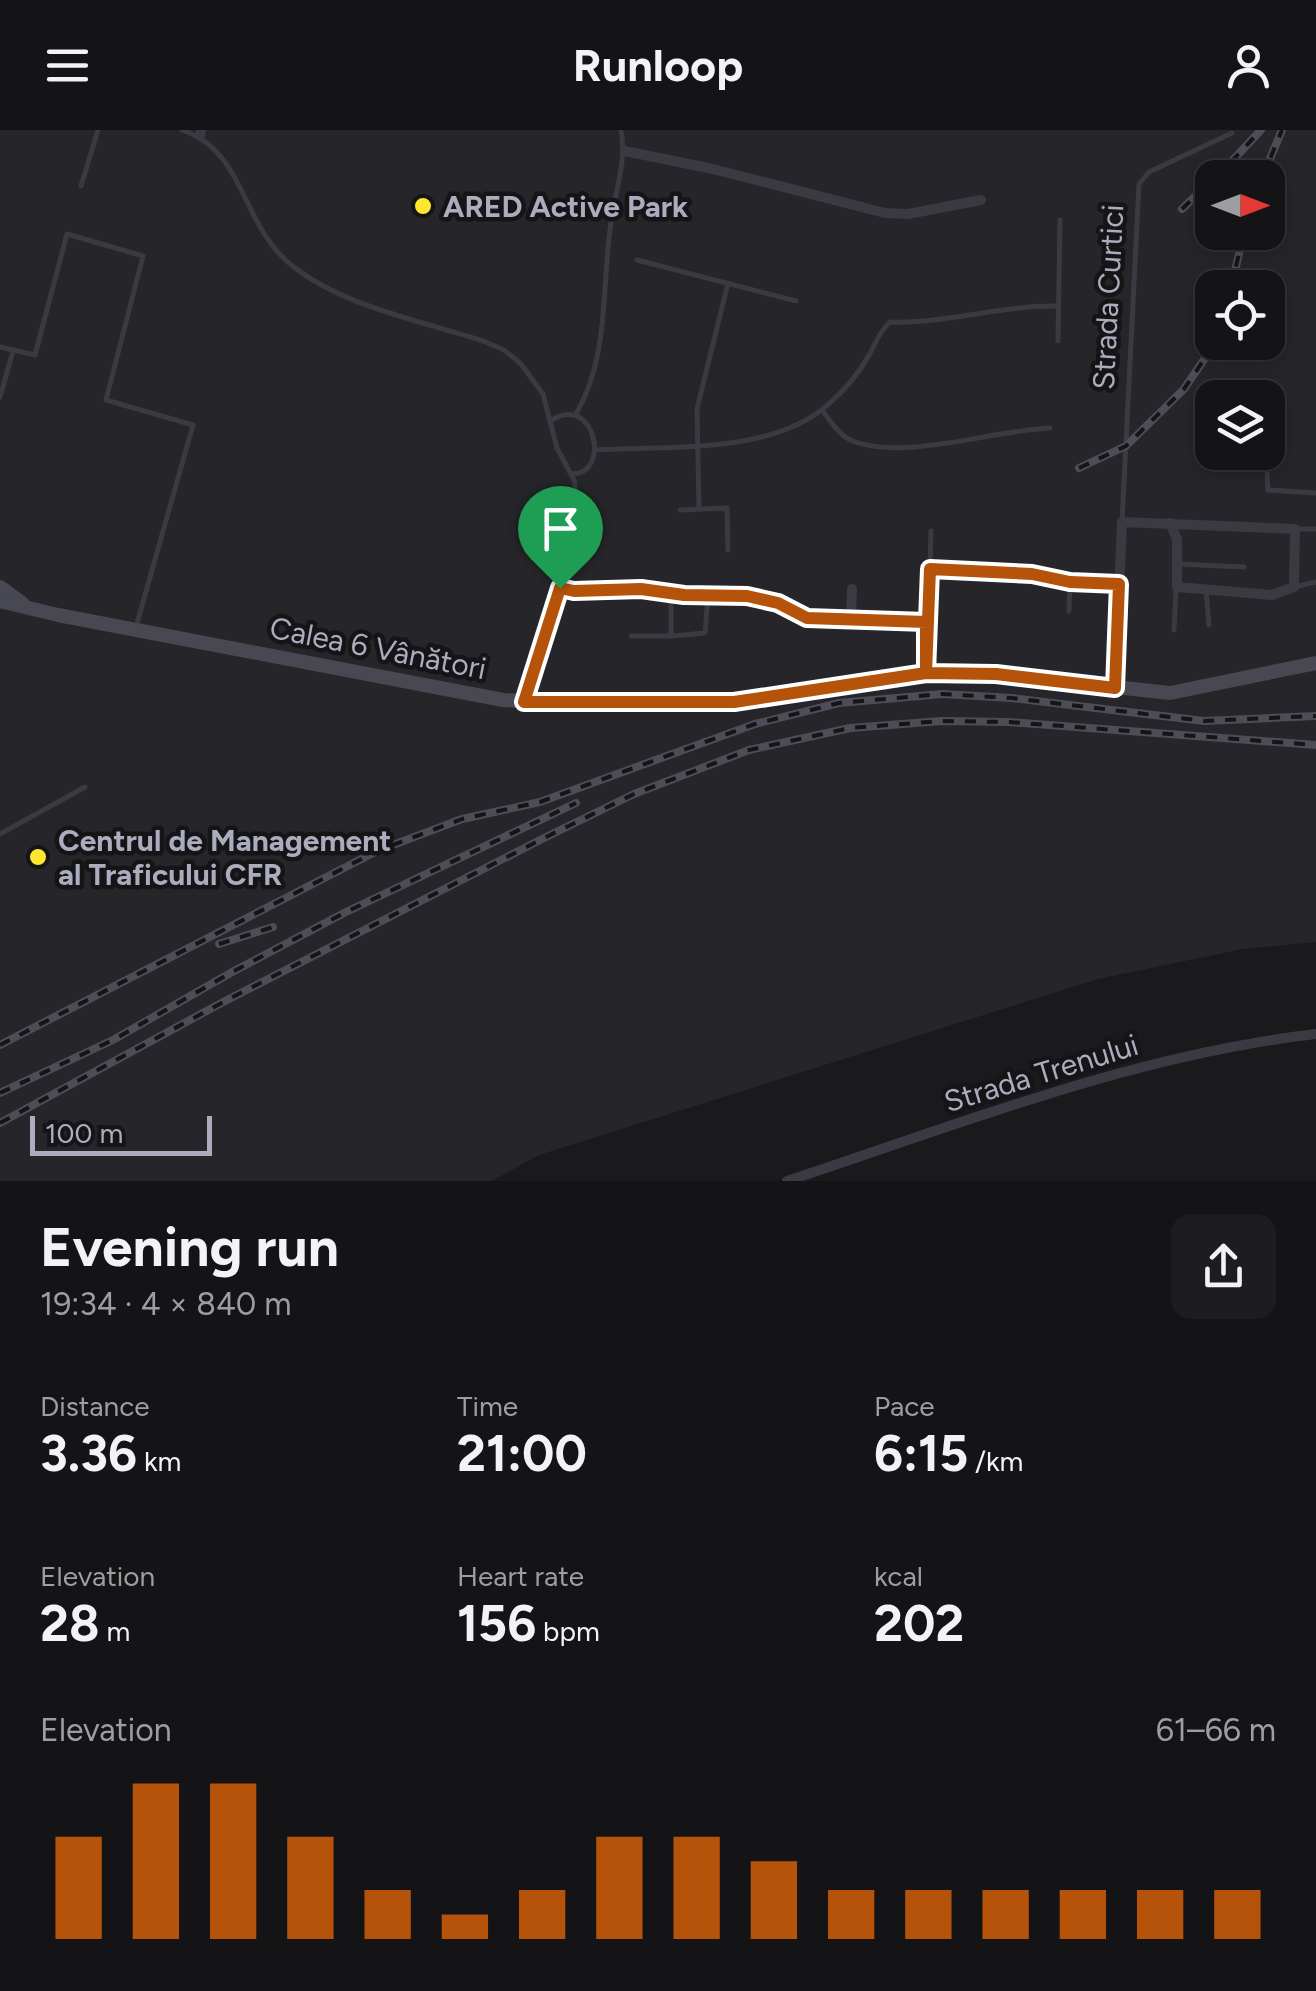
<!DOCTYPE html>
<html lang="en">
<head>
<meta charset="utf-8">
<style>
  body { margin:0; font-family:Figtree,sans-serif; background:#1d1c1e; color:#f1f3f6; height:100vh; display:flex; flex-direction:column; font-size:38px; white-space:nowrap }
  * { box-sizing:border-box; margin:0 }
  p { font-size:32px; color:#9d9ea0 }
  .icon { flex:none; width:55px; height:55px; fill:none; stroke:currentColor; stroke-width:2; stroke-linecap:round; stroke-linejoin:round }
  .map { position:relative; height:1051px; overflow:hidden }
  .details { display:flex; flex-direction:column; background:#141315; flex:1 }
  .details>* { flex:none }
  .needle { width:65px; rotate:90deg }
  .fabs { position:absolute; left:1195px; top:30px; display:grid; gap:20px }
  .fabs a { display:grid; place-items:center; width:90px; height:90px; border-radius:20px; background:#141315; box-shadow:0 5px 15px #0003,0 0 0 2px #333234; font-size:50px }
  .scale { position:absolute; left:30px; bottom:25px; width:182px; box-sizing:border-box; padding-left:10px; border:5px solid #abacbd; border-top:0; font-size:28px; line-height:35px; white-space:nowrap; color:#abacbd; -webkit-text-stroke:8px #151417; paint-order:stroke }
  .pin { position:absolute; display:grid; place-items:center; width:85px; height:85px; color:#fff; margin:-102px -42px; border-radius:50% 50% 50% 0; rotate:-45deg; box-shadow:0 0 10px #0007 }
  .pin .icon { rotate:45deg }
  .round { display:grid; place-items:center; flex:none; width:105px; height:105px; border-radius:20px; background:#1d1c1e }
  .summary { display:flex; align-items:center; justify-content:space-between; height:170px; padding:0 40px }
  h1 { font-size:55px; font-weight:700; line-height:75px }
  .metrics { display:grid; grid-template-columns:repeat(3,1fr); gap:15px; height:170px; padding:10px 40px }
  .metrics div { display:grid; align-content:center }
  .metrics b { font-size:50px; font-weight:700 }
  .metrics small { font-size:28px; font-weight:400 }
  .metrics p { font-size:28px }
  .chart { height:280px; padding:20px 40px }
  .chart p { display:flex; justify-content:space-between }
  .chart svg { width:100%; height:180px; margin-top:10px; stroke:#b45309; stroke-width:6 }
  header { display:flex; justify-content:space-between; align-items:center; height:130px; padding:0 40px; background:#141315; font-size:45px; font-weight:700 }
  .map>svg:first-child { display:block }
  .built { fill:#262529; fill-rule:evenodd }
  .lines { fill:none; stroke-linecap:round; stroke-linejoin:round }
  .lane { stroke:#3a3a42; stroke-width:5 }
  .street { stroke:#3a3a42; stroke-width:10 }
  .secondary { stroke:#484852; stroke-width:14 }
  .rail-casing { stroke:#4d4d57; stroke-width:8 }
  .rail { stroke:#151417; stroke-width:4; stroke-dasharray:11; stroke-linecap:butt }
  .route-casing { stroke:#fff; stroke-width:20 }
  .route { stroke:#b45309; stroke-width:12 }
  .poi-dot { fill:#ffe62f; stroke:#151417; stroke-width:4 }
  .labels { text-anchor:middle; dominant-baseline:central; stroke-width:9; stroke-linejoin:round; paint-order:stroke }
  .poi-label { font-size:30px; font-weight:bold; fill:#abacbd; stroke:#151417; text-anchor:start }
  .street-label { font-size:30px; fill:#abacbd; stroke:#151417 }
</style>
</head>
<body>
<header><svg class="icon" aria-label="menu" viewBox="0 0 24 24"><path d="M4 6h16M4 12h16M4 18h16"/></svg>Runloop<svg class="icon" aria-label="person" viewBox="0 0 24 24"><circle cx="12" cy="8" r="4"/><path d="M4 21q1-7 8-7t8 7"/></svg></header>
<div class="map">
<svg width="1316" height="1051" viewBox="0 0 1316 1051">
  <rect width="100%" height="100%" fill="#1a191c"/>
  <path class="built" d="M0,0H1316V812L1243,819L1098,849L539,1025L492,1051H0ZM1212,48H1268V102H1212ZM1212,158H1268V212H1212ZM1212,268H1268V322H1212Z"/>
  <g class="lines">
    <g class="lane">
      <path d="M182,0C244,20 241,93 290,134C343,177 419,190 483,211L504,220L521,234L543,264L557,318L575,352L574,400L560,458"/>
      <polyline points="81,56 98,0"/>
      <polyline points="637,130 796,171"/>
      <polyline points="1058,211 1060,90"/>
      <polyline points="0,217 35,225 67,104 143,126 106,270 193,295 136,497"/>
      <polyline points="0,267 13,221"/>
      <polyline points="1267,268 1267,253"/>
      <path d="M822,280C831,292 840,307 855,312C908,330 994,300 1050,298"/>
      <path d="M576,284C610,226 601,157 611,93C615,61 627,32 621,0"/>
      <path d="M552,290C595,263 612,345 571,344"/>
      <path d="M596,320C665,316 768,324 824,278C841,264 858,245 869,225C876,213 879,202 890,192C947,194 1001,175 1058,176"/>
      <polyline points="1266,322 1268,360 1316,363"/>
      <polyline points="699,379 697,279 728,153"/>
      <polyline points="680,380 727,378 728,420"/>
      <polyline points="1122,392 1139,54 1149,42 1232,3"/>
      <polyline points="1295,399 1316,399"/>
      <polyline points="1178,434 1244,437"/>
      <polyline points="930,439 931,401"/>
      <polyline points="1294,457 1316,452"/>
      <polyline points="1206,460 1209,495"/>
      <polyline points="1069,481 1070,452"/>
      <polyline points="1174,500 1176,460"/>
      <polyline points="631,506 671,506 671,465"/>
      <polyline points="672,506 705,503 708,465"/>
      <polyline points="0,704 85,657"/>
    </g>
    <g class="street">
      <polyline points="200,5 201,0"/>
      <polyline points="625,21 713,39 885,83 908,84 981,70"/>
      <polyline points="851,489 852,459"/>
      <polyline points="926,543 930,439 1032,444 1070,452 1119,454"/>
      <polyline points="1115,559 1122,392 1295,399 1294,457 1272,465 1177,457 1177,409 1170,393"/>
      <polyline points="524,573 560,458 574,461 641,459 684,465 747,466 778,473 807,488 927,492"/>
      <path d="M787,1051C960,994 1133,925 1316,904"/>
    </g>
    <g class="secondary">
      <polyline points="0,457 23,474"/>
      <polyline points="0,471 58,485 503,570 567,574 734,571 926,543 996,544 1170,563 1316,533"/>
    </g>
    <g class="rail-casing">
      <g id="rail">
        <polyline points="1216,48 1261,0"/>
        <polyline points="1262,48 1282,0"/>
        <polyline points="1182,79 1212,50"/>
        <polyline points="1231,158 1244,102"/>
        <polyline points="1079,338 1126,316 1184,259 1216,212"/>
        <polyline points="219,814 273,797"/>
        <polyline points="0,915 377,721 462,689 540,672 755,594 839,573 942,564 1012,568 1204,591 1316,586"/>
        <polyline points="0,963 113,910 234,841 346,782 576,673"/>
        <polyline points="0,993 225,871 544,708 634,664 749,620 850,598 942,591 1009,592 1316,615"/>
      </g>
    </g>
    <use href="#rail" class="rail"/>
  </g>
  <g class="lines">
    <g class="route-casing">
      <polyline id="route" points="560,458 524,572 734,572 926,543 930,439 1032,444 1070,452 1119,454 1115,558 996,544 926,543 926,492 807,488 778,473 747,466 684,465 641,459 574,461 560,458"/>
    </g>
    <use href="#route" class="route"/>
  </g>
  <g class="poi-dot">
    <circle cx="423" cy="76" r="10"/>
    <circle cx="38" cy="727" r="10"/>
  </g>
  <g class="labels">
    <g class="poi-label">
      <text x="443" y="76">ARED Active Park</text>
      <text x="58" y="710">Centrul de Management<tspan x="58" dy="34">al Traficului CFR</tspan></text>
    </g>
    <g class="street-label">
      <text transform="translate(1108 167) rotate(-87)">Strada Curtici</text>
      <text transform="translate(378 518) rotate(11)">Calea 6 Vânători</text>
      <text transform="translate(1041 943) rotate(-17)">Strada Trenului</text>
    </g>
  </g>
</svg>
<div class="fabs">
<a><svg class="needle" viewBox="-14 -14 28 28"><path d="M0-13l5 13h-10z" fill="#e53935"/><path d="M0 13l5-13h-10z" fill="#9d9ea0"/></svg></a>
<a><svg class="icon" aria-label="locate" viewBox="0 0 24 24"><circle cx="12" cy="12" r="6"/><path d="M12 2v4M12 18v4M2 12h4M18 12h4"/></svg></a>
<a><svg class="icon" aria-label="layers" viewBox="0 0 24 24"><path d="M12 4l9 5-9 5-9-5zM3 14l9 5 9-5"/></svg></a>
</div>
<div class="scale">100 m</div>
<div class="pin" style="left:560px;top:458px;background:#1e9e55"><svg class="icon" aria-label="arrive" viewBox="0 0 24 24"><path d="M6 21V4h12l-3 4 3 4H6"/></svg></div>
</div>
<section class="details">
<div class="summary"><div><h1>Evening run</h1><p>19:34 · 4 × 840 m</p></div><a class="round"><svg class="icon" aria-label="share" viewBox="0 0 24 24"><path d="M12 15V3M7 8l5-5 5 5M5 13v7h14v-7"/></svg></a></div>
<div class="metrics">
<div><p>Distance</p><b>3.36<small> km</small></b></div>
<div><p>Time</p><b>21:00</b></div>
<div><p>Pace</p><b>6:15<small> /km</small></b></div>
</div>
<div class="metrics">
<div><p>Elevation</p><b>28<small> m</small></b></div>
<div><p>Heart rate</p><b>156<small> bpm</small></b></div>
<div><p>kcal</p><b>202</b></div>
</div>
<div class="chart"><p><span>Elevation</span>61–66 m</p>
<svg viewBox="0 0 160 44" preserveAspectRatio="none"><path d="M5 44V19M15 44V6M25 44V6M35 44V19M45 44V32M55 44V38M65 44V32M75 44V19M85 44V19M95 44V25M105 44V32M115 44V32M125 44V32M135 44V32M145 44V32M155 44V32"/></svg>
</div>
</section>
</body>
</html>
